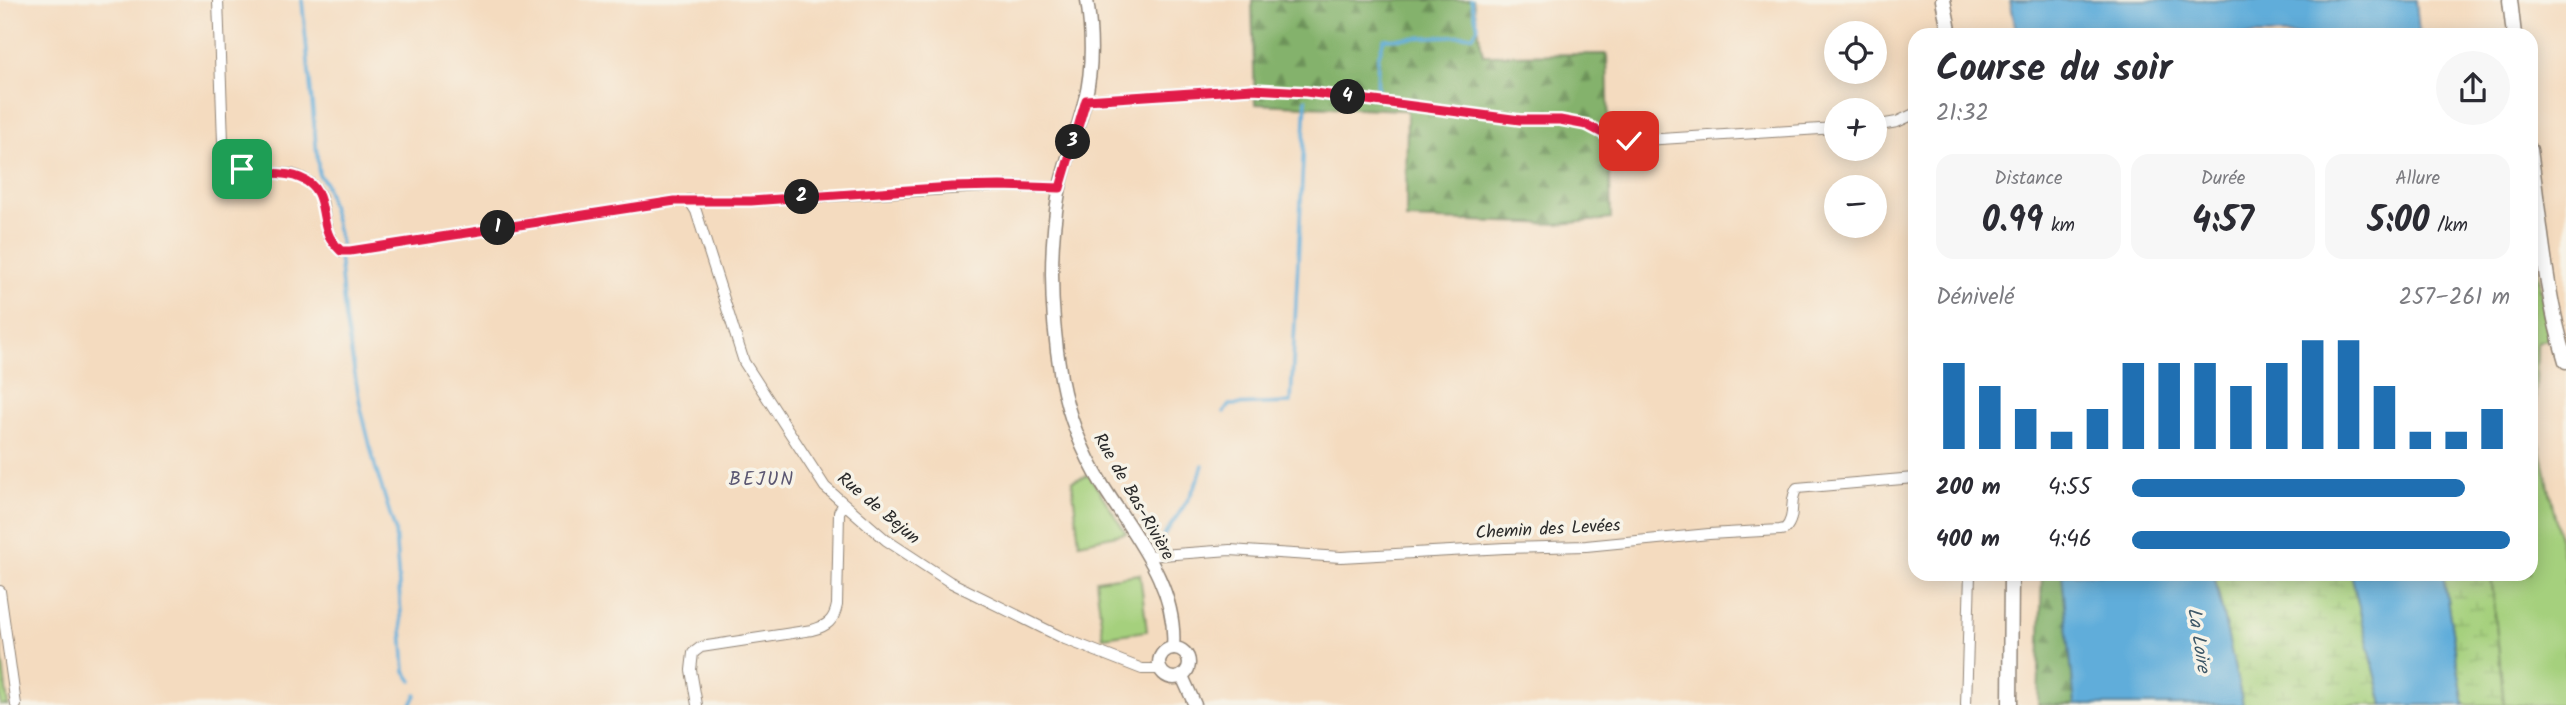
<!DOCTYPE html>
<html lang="fr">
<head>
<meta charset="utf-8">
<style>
  body { margin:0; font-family:Kalam,sans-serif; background:#f7f7f7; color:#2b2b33; height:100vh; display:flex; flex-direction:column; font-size:26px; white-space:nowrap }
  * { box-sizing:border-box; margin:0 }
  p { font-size:23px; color:#7c7c81 }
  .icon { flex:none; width:38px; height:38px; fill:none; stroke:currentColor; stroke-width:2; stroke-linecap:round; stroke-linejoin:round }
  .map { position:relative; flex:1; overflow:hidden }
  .details { position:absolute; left:1908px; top:28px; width:630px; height:553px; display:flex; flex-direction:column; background:#fff; border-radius:21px; box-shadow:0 4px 18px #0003 }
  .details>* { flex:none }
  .tools { position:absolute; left:1824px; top:21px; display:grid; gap:14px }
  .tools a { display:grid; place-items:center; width:63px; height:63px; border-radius:50%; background:#fff; box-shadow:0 4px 18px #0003; font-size:35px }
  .pin { position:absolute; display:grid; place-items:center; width:60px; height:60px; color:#fff; margin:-30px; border-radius:14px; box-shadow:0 4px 10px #0006 }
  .km { position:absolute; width:35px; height:35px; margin:-18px; border-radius:50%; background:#222; color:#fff; font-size:19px; line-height:35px; text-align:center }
  .round { display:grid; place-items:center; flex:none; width:74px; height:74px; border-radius:37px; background:#f7f7f7 }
  .overview { display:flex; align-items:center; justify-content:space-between; height:119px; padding:0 28px }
  h1 { font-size:38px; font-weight:600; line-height:52px }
  .metrics { display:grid; grid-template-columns:repeat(3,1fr); gap:10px; height:119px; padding:7px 28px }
  .metrics div { display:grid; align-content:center; border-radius:18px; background:#f7f7f7; text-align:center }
  .metrics b { font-size:35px; font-weight:600 }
  .metrics small { font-size:19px; font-weight:400 }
  .metrics p { font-size:19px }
  .chart { height:196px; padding:14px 28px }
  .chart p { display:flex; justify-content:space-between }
  .chart svg { width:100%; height:126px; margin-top:7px; stroke:#1f6fb2; stroke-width:6 }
  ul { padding:0 28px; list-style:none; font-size:23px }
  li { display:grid; grid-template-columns:112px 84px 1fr; align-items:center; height:52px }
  li i { height:18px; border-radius:9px; background:#1f6fb2 }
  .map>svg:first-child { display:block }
  .green { fill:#a5d07d; stroke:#687e54; stroke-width:2 }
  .forest { fill:url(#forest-firs); stroke:#586e4c; stroke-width:2 }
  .wetland { fill:url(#wetland-marsh); stroke:#687e54; stroke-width:2 }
  .water { fill:#61adda; stroke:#466c82; stroke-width:2 }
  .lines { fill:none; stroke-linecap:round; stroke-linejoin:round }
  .stream { stroke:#61adda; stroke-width:3.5 }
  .minor-casing { stroke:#908375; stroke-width:12 }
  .tertiary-casing { stroke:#908375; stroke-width:15 }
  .primary-casing { stroke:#908375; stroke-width:17 }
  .minor { stroke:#fff; stroke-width:10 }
  .tertiary { stroke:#fff; stroke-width:12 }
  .primary { stroke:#fff; stroke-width:14 }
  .route-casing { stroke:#fff; stroke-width:14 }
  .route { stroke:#e11d48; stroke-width:9 }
  .labels { text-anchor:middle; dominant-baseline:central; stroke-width:7; stroke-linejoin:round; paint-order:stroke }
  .street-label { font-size:18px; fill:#2b2b2b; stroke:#f7f3e8 }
  .neighbourhood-label { font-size:19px; letter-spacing:2px; fill:#5b5772; stroke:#f7f3e8 }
  .water-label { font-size:19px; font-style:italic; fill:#3e5868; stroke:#f7f3e8 }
</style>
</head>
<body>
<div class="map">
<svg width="2566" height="705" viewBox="0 0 2566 705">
  <defs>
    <pattern id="forest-firs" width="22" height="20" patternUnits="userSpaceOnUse" patternTransform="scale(1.75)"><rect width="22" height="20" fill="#84b26c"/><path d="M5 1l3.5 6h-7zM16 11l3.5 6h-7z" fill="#6c9159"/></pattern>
    <pattern id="wetland-marsh" width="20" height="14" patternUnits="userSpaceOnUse" patternTransform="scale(1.75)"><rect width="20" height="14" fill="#a5d07d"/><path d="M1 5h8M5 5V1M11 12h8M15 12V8" fill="none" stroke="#8eb36c"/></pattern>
  </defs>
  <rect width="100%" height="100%" fill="#f7f3e8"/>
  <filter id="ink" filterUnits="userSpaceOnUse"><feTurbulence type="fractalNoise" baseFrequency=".0143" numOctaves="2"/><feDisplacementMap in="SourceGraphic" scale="14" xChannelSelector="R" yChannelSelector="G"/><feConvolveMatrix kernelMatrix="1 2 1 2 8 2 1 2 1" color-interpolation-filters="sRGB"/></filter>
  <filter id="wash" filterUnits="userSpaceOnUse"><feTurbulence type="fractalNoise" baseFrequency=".00686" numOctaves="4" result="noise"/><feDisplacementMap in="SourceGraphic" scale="28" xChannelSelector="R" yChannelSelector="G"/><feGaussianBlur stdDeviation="1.57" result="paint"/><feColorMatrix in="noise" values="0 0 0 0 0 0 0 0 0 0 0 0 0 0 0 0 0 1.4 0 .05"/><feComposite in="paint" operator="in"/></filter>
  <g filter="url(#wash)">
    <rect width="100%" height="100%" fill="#f4dbbf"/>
    <g class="green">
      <polygon points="2531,223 2548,339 2537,343 2535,421 2566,569 2566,705 2504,705 2491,574 2530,574"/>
      <polygon points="1089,475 1126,533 1079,543 1072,481"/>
      <polygon points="1140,574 1147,631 1103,637 1096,580"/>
      <polygon points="0,641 8,705 0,705"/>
    </g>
    <g class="forest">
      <polygon points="1252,0 1473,0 1483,55 1607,54 1611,219 1559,224 1406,219 1407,110 1255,104"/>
      <polygon points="2042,574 2062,574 2075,705 2038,705"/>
    </g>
    <g class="wetland">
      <polygon points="2214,574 2351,574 2383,705 2243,705"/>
      <polygon points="2443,574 2491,574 2504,705 2464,705"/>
    </g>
    <g class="water">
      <polygon points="2010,0 2416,0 2419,35 2017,35"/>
      <polygon points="2062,574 2214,574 2243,705 2075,705"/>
      <polygon points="2351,574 2443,574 2464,705 2383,705"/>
    </g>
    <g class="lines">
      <g class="stream">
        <polyline points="302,0 319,175 325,182 341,244"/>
        <polyline points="1306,86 1377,95 1378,58 1384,39 1473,35 1478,27 1471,0"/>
        <polyline points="339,255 345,319 361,409 375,466 395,530 405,671 412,681"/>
        <polyline points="1224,412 1229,405 1291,403 1306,99"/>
        <path d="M1157,545C1175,519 1194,496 1203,465"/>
        <polyline points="411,705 416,695"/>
      </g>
    </g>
  </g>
  <g filter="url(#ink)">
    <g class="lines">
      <g class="minor-casing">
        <g id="minor">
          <path d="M218,0L223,142C253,199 281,154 314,187C327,200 322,217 328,233C330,240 336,246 341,251H350L675,201H751L1000,186L1060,188"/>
          <polyline points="1086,100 1252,89 1306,92 1520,120 1560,120 1587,125 1608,136 1629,141 1836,128"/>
          <polyline points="1874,126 1897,122 1914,114"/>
          <polyline points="689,200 696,211 744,362 825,487 886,540 950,582 1065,639 1142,669 1161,669"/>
          <path d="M1148,556L1230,550L1341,557L1505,548L1586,546L1709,534L1780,530L1785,529C1797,516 1788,502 1797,488L1914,478"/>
          <polyline points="0,591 16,705"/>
          <path d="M697,705L691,670L693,653L701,647L812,630C827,626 834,621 837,605L839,512L844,504"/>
          <polyline points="1966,705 1970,574"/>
        </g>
      </g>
      <g class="tertiary-casing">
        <g id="tertiary">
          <path d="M1087,0C1092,33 1093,68 1085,100C1078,131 1065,161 1059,192C1048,253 1051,317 1061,378C1068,416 1083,453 1103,486C1134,536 1178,586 1173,648"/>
          <circle cx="1174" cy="663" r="15"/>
          <polyline points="1182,676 1195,705"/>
        </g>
      </g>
      <g class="primary-casing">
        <g id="primary">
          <polyline points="1943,0 1950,35"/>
          <polyline points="2510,0 2514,35"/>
          <path d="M2530,150C2540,220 2545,294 2566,361"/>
          <polyline points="2010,705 2011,574"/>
        </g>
      </g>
      <use href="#minor" class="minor"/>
      <use href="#tertiary" class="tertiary"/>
      <use href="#primary" class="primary"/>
    </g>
  </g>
  <g class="lines" filter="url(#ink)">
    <g class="route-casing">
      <path id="route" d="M242,169C261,176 281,170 300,178C326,188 320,212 328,233C330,240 336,246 341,251H350L675,201H751L952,187L1000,186L1060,188L1086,100L1252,89L1306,92L1520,120H1560L1587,125L1608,136L1629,141"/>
    </g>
    <use href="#route" class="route"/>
  </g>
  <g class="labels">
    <g class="street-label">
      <text transform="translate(1133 497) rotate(60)">Rue de Bas-Rivière</text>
      <text transform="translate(878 509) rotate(40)">Rue de Bejun</text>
      <text transform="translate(1548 530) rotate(-3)">Chemin des Levées</text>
    </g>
    <g class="neighbourhood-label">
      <text x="762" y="480">BEJUN</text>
    </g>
    <g class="water-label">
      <text transform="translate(2198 640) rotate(81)">La Loire</text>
    </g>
  </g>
</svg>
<div class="tools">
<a><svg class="icon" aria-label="locate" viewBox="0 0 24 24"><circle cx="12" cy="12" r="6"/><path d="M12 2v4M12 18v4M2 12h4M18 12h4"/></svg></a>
<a>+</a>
<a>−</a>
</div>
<div class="pin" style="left:242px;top:169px;background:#1e9e55"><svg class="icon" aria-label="arrive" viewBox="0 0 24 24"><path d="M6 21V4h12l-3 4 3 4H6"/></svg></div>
<div class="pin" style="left:1629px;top:141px;background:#d93025"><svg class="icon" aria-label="check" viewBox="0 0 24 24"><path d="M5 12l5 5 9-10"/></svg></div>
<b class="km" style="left:498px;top:228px">1</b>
<b class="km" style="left:802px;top:197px">2</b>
<b class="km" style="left:1073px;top:142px">3</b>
<b class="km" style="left:1348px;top:97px">4</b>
<section class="details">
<div class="overview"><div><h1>Course du soir</h1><p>21:32</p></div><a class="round"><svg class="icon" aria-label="share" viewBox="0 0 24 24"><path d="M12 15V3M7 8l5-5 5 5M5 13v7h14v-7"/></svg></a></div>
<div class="metrics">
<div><p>Distance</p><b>0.99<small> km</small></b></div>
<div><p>Durée</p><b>4:57</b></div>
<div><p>Allure</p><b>5:00<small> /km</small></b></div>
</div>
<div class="chart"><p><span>Dénivelé</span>257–261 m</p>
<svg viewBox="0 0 160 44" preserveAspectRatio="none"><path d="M5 44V14M15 44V22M25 44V30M35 44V38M45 44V30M55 44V14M65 44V14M75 44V14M85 44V22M95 44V14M105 44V6M115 44V6M125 44V22M135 44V38M145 44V38M155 44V30"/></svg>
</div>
<ul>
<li><b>200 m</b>4:55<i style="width:88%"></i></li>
<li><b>400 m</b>4:46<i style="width:100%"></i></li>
</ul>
</section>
</div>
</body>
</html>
